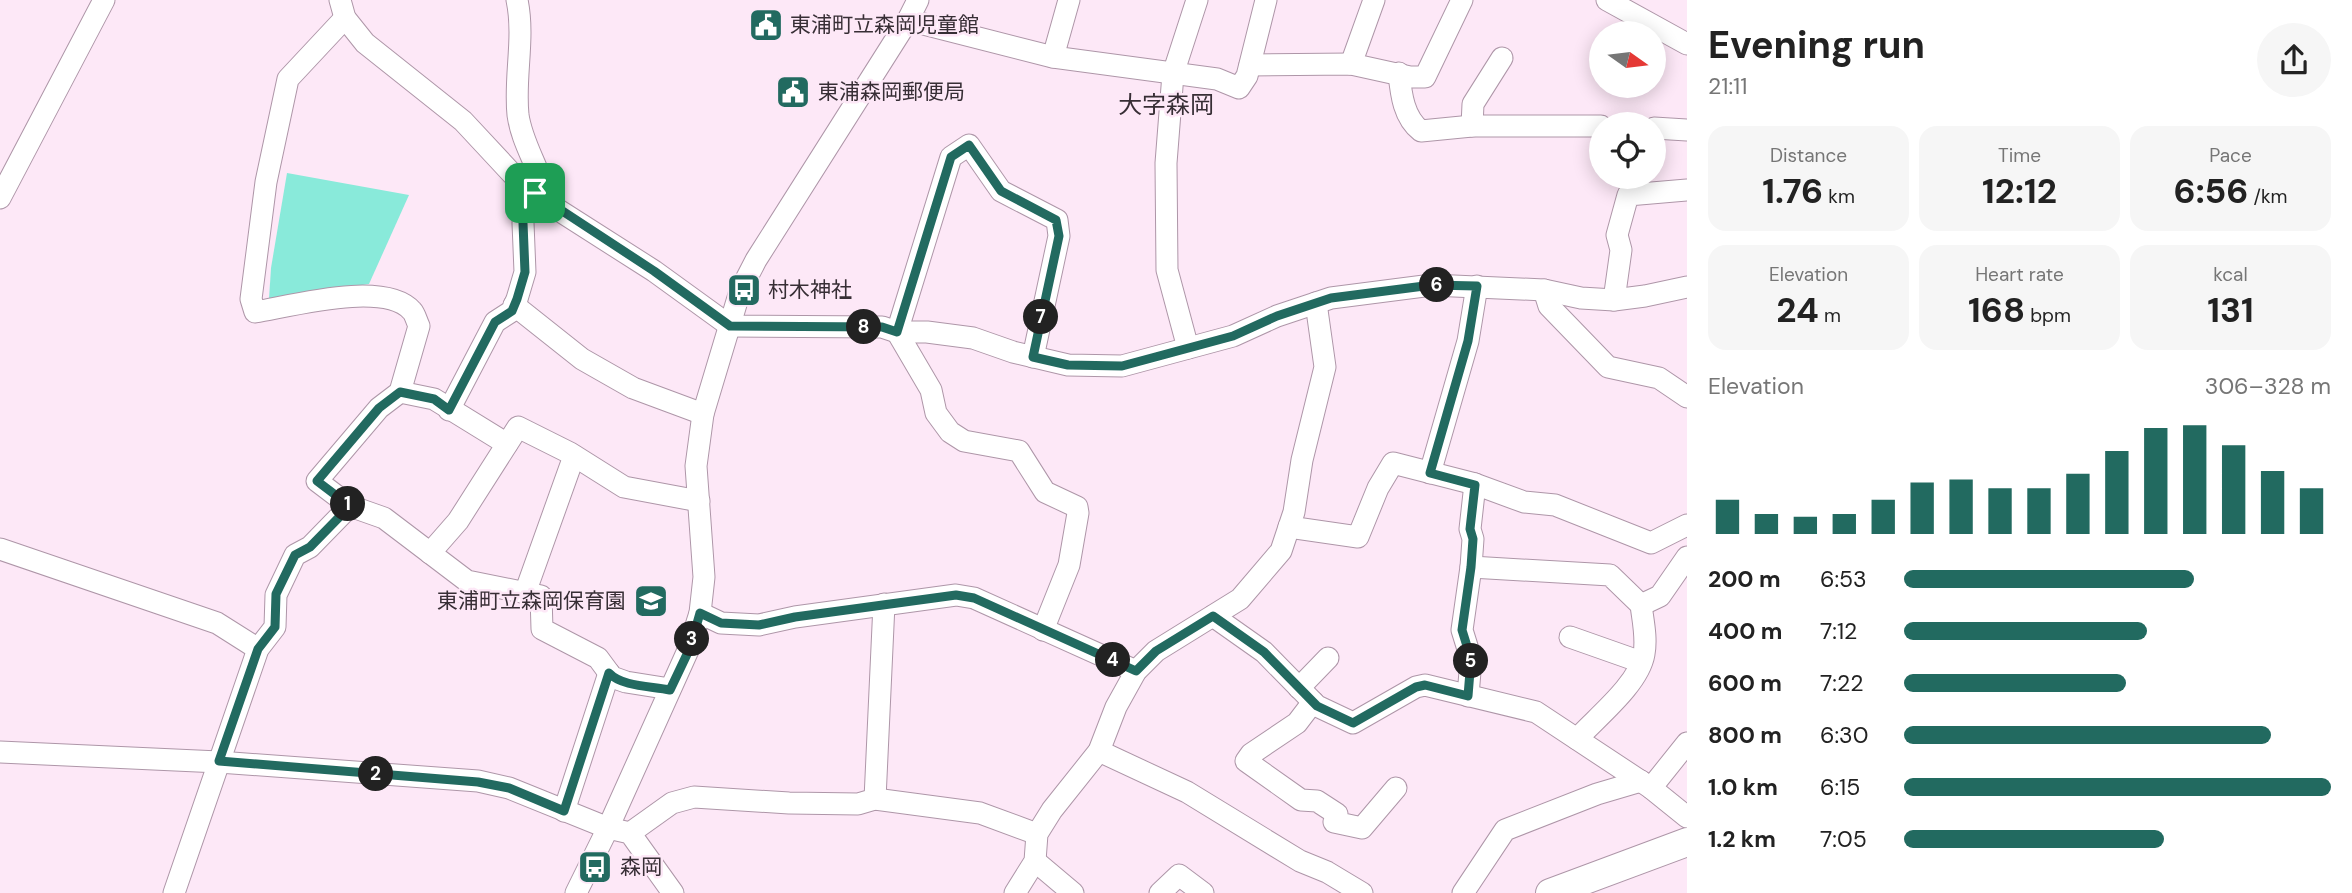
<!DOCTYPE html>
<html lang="en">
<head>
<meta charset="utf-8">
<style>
  body { margin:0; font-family:"DM Sans","Noto Sans JP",sans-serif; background:#f6f6f6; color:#222; height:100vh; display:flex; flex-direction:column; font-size:26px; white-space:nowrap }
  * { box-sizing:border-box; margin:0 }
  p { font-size:23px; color:#767676 }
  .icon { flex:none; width:38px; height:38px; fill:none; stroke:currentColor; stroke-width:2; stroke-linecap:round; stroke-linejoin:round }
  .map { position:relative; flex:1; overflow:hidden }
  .details { display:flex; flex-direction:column; background:#fff; width:665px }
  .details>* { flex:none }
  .needle { width:46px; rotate:104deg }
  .buttons { position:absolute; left:1589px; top:21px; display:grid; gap:14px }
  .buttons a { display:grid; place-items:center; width:77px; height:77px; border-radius:50%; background:#fff; box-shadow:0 4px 18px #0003; font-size:35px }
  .pin { position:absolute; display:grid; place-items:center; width:60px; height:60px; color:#fff; margin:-30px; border-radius:14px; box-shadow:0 4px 10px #0006 }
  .km { position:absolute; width:35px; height:35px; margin:-18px; border-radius:50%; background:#222; color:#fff; font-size:19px; line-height:35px; text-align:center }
  .round { display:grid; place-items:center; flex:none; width:74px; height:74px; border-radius:37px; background:#f6f6f6 }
  .summary { display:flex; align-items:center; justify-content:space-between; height:119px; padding:0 21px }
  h1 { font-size:38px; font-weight:700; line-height:52px }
  .metrics { display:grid; grid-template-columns:repeat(3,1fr); gap:10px; height:119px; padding:7px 21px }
  .metrics div { display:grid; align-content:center; border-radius:18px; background:#f6f6f6; text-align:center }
  .metrics b { font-size:35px; font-weight:700 }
  .metrics small { font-size:19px; font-weight:400 }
  .metrics p { font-size:19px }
  .chart { height:196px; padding:14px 21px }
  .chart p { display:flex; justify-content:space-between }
  .chart svg { width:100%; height:126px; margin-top:7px; stroke:#226a60; stroke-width:6 }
  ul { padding:0 21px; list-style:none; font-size:23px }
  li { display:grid; grid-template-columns:112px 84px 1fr; align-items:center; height:52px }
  li i { height:18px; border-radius:9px; background:#226a60 }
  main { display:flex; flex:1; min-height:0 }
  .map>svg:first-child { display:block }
  .water { fill:#89eada }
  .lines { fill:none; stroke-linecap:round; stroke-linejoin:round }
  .minor-casing { stroke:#ae96a8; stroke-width:23 }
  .major-casing { stroke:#ae96a8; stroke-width:30 }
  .minor { stroke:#fff; stroke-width:21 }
  .major { stroke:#fff; stroke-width:28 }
  .route-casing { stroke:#fff; stroke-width:14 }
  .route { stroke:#226a60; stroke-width:9 }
  .labels { text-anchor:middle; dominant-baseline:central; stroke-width:5; stroke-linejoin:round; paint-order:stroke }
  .poi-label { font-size:21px; fill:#372e35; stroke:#fde8f7; text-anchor:start }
  .quarter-label { font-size:24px; fill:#372e35; stroke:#fde8f7 }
</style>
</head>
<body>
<main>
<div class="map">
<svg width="1687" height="893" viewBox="0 0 1687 893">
  <rect width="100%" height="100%" fill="#fde8f7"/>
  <polygon class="water" points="287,173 409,195 369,284 269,299 271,268"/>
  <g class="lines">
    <g class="minor-casing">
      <g id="minor">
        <polyline points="340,0 345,18 365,43 463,121 517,179 549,204 654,271 730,326 882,327 897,332 927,332 973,338 1013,352 1068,365 1122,366 1233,336 1277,316 1331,298 1432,285 1544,290 1581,298 1614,300 1645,296 1687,287"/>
        <path d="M517,0C525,38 514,77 518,115C521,137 532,156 540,177"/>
        <polyline points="1607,0 1687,44"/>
        <path d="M345,18L288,79L266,182L251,299L255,312C291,306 385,280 412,311C415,314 417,322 419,326L400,392L379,408L317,481L350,506L384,518L467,581L541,596L542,629L598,658L612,677L626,682L670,689"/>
        <polyline points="908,20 1053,57 1217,79 1239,88 1247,76 1266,0"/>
        <polyline points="1053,57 1069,0"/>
        <polyline points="1351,64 1374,0"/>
        <polyline points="1250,65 1351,64 1410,77 1425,77 1462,0"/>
        <path d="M1399,73C1401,95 1404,118 1421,131L1472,126H1601"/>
        <polyline points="1472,126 1473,104 1502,58"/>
        <polyline points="1654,128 1687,130"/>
        <polyline points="0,198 104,0"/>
        <polyline points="1544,290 1549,306 1608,367 1659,378 1687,397"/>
        <polyline points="1614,300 1621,250 1617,235 1628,195 1687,190"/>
        <polyline points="514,305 582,359 633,388 703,414"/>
        <polyline points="1188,348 1167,270 1166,163 1173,74 1197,0"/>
        <polyline points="1033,357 1059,236 1057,220 1001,191 969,145 951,157 897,332 931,390 936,413 950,432 964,441 1019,451 1045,492 1077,507 1078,513 1069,565 1043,630"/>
        <polyline points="400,392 434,399 507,444"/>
        <polyline points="449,410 495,322 512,311 517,299 525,272 523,223 526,203 535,193"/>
        <polyline points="1430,473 1468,341 1477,286"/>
        <polyline points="1289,527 1358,537 1378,488 1393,463 1475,484 1524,502 1555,505 1651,543 1687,525"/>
        <polyline points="0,549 217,623 258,649"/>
        <polyline points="430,553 458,521 518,427 570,453 624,487 699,501"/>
        <path d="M1471,567L1610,575L1641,605C1643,621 1647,638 1644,654C1639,684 1597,717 1577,739"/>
        <polyline points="525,593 574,456"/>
        <polyline points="1641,605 1660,596 1687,557"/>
        <polyline points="700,613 721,623 759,625 795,617 956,595 974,598 1136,671"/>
        <polyline points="1213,616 1264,652 1317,706 1353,723 1416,687 1425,685 1536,712 1651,788 1687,817"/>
        <polyline points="1570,637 1641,662"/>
        <polyline points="1299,688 1328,658"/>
        <polyline points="1468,696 1471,659 1462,630 1471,567 1473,539 1470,529 1475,484"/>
        <polyline points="1313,702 1297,723 1251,754 1246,761 1301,800 1317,801 1337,814 1334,822 1362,828 1396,788"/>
        <polyline points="1099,751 1187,792 1300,861 1327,872 1362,893"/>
        <polyline points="0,752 219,762 478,781 509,788 608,828 630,833 673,893"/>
        <polyline points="1651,788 1687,743"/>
        <polyline points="875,799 884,604"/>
        <polyline points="564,811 609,673"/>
        <polyline points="630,833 672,803 694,797 789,803 858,804 875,799 980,813 1037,834"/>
        <polyline points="1035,861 1073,893"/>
        <polyline points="174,893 258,649 275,627 276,595 295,555 310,547 350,506"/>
        <polyline points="576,893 608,828 689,648 700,613 704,577 696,466 703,414 740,291 756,260 908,20 918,0"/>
        <polyline points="1015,893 1035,861 1037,834 1052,810 1099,751 1116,707 1136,671 1156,651 1240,599 1281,551 1294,512 1302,460 1325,367 1316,303"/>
        <polyline points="1160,893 1179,875 1203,893"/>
        <polyline points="1463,893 1505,830 1597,794 1641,781"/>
      </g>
    </g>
    <g class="major-casing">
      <polyline id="major" points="1550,893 1687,842"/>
    </g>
    <use href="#minor" class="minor"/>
    <use href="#major" class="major"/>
  </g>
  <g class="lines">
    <g class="route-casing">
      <path id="route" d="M969,145L1001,191L1056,220L1059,236L1033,357L1068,365L1122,366L1233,336L1277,316L1331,298L1432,285L1477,286L1468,341L1430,473L1475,485L1470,529L1473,539L1471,567L1462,630L1471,659L1468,696L1425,685L1416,687L1353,723L1317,706L1264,652L1213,616L1156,651L1136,671L974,598L956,595L795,617L759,625L721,623L700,613L690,648L670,690C652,686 622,687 609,673L564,811L509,788L478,782L219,761L258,649L275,627L276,594L295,555L310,547L350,506L317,481L379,408L400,392L434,399L449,410L495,322L512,311L517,299L525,272L523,223L526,203L535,193L654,271L730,326L882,327L897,332L951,157Z"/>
    </g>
    <use href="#route" class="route"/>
  </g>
  <defs>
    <g id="civic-square" transform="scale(1.75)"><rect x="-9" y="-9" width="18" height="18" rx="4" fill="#226a60" stroke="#fde8f7"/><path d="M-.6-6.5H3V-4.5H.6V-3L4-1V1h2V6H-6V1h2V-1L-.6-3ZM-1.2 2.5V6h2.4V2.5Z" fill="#fff"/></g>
    <g id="bus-square" transform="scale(1.75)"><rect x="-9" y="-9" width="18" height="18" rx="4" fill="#226a60" stroke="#fde8f7"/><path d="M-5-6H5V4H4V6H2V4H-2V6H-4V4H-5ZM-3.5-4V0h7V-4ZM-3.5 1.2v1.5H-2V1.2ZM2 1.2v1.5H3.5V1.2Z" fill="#fff"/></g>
    <g id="school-square" transform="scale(1.75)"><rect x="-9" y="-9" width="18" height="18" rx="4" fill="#226a60" stroke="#fde8f7"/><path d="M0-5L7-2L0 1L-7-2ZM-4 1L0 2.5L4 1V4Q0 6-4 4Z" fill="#fff"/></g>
  </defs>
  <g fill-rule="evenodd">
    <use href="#civic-square" x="766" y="25"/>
    <use href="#civic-square" x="793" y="92"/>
    <use href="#bus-square" x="744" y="290"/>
    <use href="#school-square" x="651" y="601"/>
    <use href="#bus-square" x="595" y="867"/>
  </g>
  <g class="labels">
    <g class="poi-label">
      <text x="790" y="25">東浦町立森岡児童館</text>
      <text x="818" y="92">東浦森岡郵便局</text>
      <text x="768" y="290">村木神社</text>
      <text x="626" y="601" text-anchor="end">東浦町立森岡保育園</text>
      <text x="620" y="867">森岡</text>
    </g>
    <g class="quarter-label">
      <text x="1166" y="104">大字森岡</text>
    </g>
  </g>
</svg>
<div class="buttons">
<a><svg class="needle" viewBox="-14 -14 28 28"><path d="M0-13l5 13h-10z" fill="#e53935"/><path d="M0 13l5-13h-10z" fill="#767676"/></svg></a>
<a><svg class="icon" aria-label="locate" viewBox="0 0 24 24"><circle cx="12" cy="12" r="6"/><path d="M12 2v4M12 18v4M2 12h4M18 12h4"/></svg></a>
</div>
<div class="pin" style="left:535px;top:193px;background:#1e9e55"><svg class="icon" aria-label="arrive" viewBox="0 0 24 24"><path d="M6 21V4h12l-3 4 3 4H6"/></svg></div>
<b class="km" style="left:348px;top:504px">1</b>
<b class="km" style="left:376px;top:774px">2</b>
<b class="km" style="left:692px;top:639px">3</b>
<b class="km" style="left:1113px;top:660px">4</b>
<b class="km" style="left:1471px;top:661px">5</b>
<b class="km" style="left:1437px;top:285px">6</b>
<b class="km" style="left:1041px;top:317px">7</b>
<b class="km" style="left:864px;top:327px">8</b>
</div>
<section class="details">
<div class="summary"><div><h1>Evening run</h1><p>21:11</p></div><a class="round"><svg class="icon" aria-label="share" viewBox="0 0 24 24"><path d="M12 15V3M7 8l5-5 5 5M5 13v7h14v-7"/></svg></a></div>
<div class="metrics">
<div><p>Distance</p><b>1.76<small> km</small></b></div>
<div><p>Time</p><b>12:12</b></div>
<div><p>Pace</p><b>6:56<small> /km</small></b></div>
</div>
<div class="metrics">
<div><p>Elevation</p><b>24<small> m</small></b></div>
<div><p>Heart rate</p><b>168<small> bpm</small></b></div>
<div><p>kcal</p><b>131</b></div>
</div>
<div class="chart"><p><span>Elevation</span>306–328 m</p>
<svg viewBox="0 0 160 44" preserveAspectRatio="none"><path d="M5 44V32M15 44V37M25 44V38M35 44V37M45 44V32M55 44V26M65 44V25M75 44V28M85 44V28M95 44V23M105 44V15M115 44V7M125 44V6M135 44V13M145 44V22M155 44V28"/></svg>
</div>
<ul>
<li><b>200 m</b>6:53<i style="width:68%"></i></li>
<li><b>400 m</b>7:12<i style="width:57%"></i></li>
<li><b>600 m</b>7:22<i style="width:52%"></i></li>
<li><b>800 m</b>6:30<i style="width:86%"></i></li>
<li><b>1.0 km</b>6:15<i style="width:100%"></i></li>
<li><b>1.2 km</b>7:05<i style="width:61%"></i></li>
</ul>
</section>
</main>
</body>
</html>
